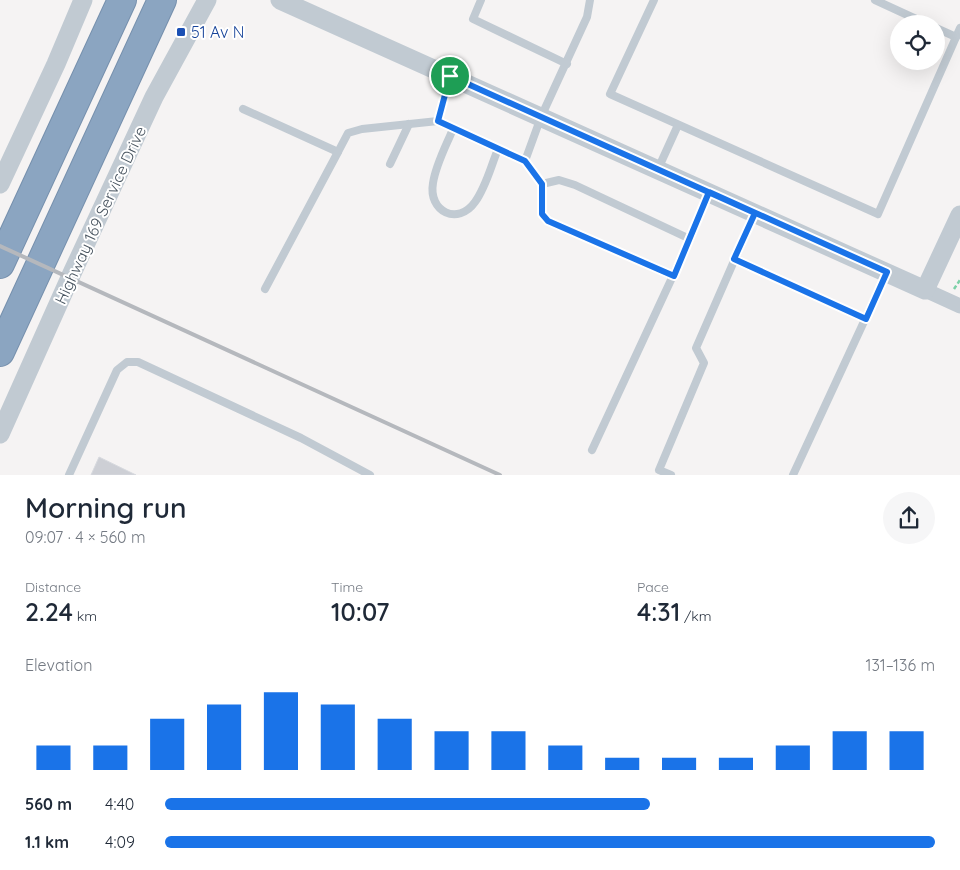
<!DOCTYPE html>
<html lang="en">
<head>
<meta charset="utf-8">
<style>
  body { margin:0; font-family:Quicksand,sans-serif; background:#f6f6f7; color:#1f2937; height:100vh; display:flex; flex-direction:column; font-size:19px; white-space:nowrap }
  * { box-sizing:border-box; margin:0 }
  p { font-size:16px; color:#747a83 }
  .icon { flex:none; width:28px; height:28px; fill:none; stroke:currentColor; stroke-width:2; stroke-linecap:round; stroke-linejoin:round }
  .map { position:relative; height:475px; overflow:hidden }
  .drawer { display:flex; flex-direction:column; background:#fff; flex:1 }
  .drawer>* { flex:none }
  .tools { position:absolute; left:890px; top:15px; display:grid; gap:10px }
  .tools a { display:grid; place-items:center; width:55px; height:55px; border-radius:50%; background:#fff; box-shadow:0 5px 20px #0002; font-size:25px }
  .pin { position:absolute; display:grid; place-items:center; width:42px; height:42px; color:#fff; margin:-21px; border:2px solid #fff; border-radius:50%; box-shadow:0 1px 5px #0007 }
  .round { display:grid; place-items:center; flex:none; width:52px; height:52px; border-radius:26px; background:#f6f6f7 }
  .headline { display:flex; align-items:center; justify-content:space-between; height:85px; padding:0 25px }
  h1 { font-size:28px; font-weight:600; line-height:38px }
  .metrics { display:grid; grid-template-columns:repeat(3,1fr); gap:8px; height:85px; padding:5px 25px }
  .metrics div { display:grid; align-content:center }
  .metrics b { font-size:25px; font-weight:600 }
  .metrics small { font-size:14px; font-weight:400 }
  .metrics p { font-size:14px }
  .chart { height:140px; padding:10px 25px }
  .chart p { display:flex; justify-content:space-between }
  .chart svg { width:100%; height:90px; margin-top:5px; stroke:#1a73e8; stroke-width:6 }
  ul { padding:0 25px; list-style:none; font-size:16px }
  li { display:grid; grid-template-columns:80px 60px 1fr; align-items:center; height:38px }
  li i { height:12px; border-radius:6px; background:#1a73e8 }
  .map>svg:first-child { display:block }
  .building { fill:#cdcfd5; stroke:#d7d9de }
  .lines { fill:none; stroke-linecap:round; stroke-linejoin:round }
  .motorway-casing { stroke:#7690ad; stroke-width:30 }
  .path { stroke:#7ad0a6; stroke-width:2.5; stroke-dasharray:4 2.5; stroke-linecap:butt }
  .service { stroke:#c1cad2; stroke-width:8 }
  .minor { stroke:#c1cad2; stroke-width:15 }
  .tertiary { stroke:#c1cad2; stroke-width:19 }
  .motorway { stroke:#8ba5c1; stroke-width:28 }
  .rail { stroke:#b5b8bd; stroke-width:4 }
  .route-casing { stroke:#fff; stroke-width:10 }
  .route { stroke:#1a73e8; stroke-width:6 }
  .transit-dot { fill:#1a4fb4; stroke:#fff; stroke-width:2 }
  .labels { text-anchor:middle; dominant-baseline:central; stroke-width:4; stroke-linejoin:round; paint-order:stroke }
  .transit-label { font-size:16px; fill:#164399; stroke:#fff; text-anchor:start }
  .street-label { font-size:16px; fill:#4a5661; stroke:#fff }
</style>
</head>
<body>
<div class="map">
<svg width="960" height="475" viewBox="0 0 960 475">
  <rect width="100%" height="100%" fill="#f5f3f3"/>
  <polygon class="building" points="99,457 136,475 91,475"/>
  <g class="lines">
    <g class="motorway-casing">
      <g id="motorway">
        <polyline points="0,264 122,0"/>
        <polyline points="0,352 162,0"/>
      </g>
    </g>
    <polyline class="path" points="954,289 960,280"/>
    <g class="service">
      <polyline points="481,0 473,19 567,64"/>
      <polyline points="590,0 587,17 541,117 525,161 542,184 542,214 548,221 673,276"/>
      <polyline points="654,0 610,94 878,214 960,28"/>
      <polyline points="875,0 927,24"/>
      <polyline points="936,28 956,37"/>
      <polyline points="243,109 338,152 348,133 362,129 438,121 450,76"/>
      <polyline points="438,121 525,161"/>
      <path d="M453,129C446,146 436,164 433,183C428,212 458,226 475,202C486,187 491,166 498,149"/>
      <polyline points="390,164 409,124"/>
      <polyline points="658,169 678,125"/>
      <polyline points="542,184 559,180 575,185 690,239"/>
      <polyline points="734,259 866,319"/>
      <polyline points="265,289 338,152"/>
      <polyline points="592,450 690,239 708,194"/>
      <polyline points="69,475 117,370 127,362 138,362 301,438 370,475"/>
      <polyline points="671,475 659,470 704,363 696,348 755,213"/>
      <polyline points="793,475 886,274"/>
    </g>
    <polyline class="minor" points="925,290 960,306"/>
    <g class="tertiary">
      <polyline points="280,0 925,290 960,215"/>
      <polyline points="0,184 56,64 83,0"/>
      <polyline points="0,434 73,271 154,97 207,0"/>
    </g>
    <use href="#motorway" class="motorway"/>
    <polyline class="rail" points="0,246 500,475"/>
  </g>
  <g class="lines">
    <g class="route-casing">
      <path id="route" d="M450,76L438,121L525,161L542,184V214L548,221L674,276L709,192L887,272L866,319L734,259L755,213C654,167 552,122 450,76"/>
    </g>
    <use href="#route" class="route"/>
  </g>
  <rect class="transit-dot" x="176" y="27" width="10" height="10" rx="2.5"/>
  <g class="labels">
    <g class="transit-label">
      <text x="191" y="32">51 Av N</text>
    </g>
    <g class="street-label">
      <text transform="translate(100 215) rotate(-65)">Highway 169 Service Drive</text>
    </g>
  </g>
</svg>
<div class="tools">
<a><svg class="icon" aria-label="locate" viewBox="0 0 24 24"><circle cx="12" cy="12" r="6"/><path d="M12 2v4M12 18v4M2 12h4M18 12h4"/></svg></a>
</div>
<div class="pin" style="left:450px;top:76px;background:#1e9e55"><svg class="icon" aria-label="arrive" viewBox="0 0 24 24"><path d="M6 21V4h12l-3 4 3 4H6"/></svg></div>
</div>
<section class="drawer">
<div class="headline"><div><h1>Morning run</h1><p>09:07 · 4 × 560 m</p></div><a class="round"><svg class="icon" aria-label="share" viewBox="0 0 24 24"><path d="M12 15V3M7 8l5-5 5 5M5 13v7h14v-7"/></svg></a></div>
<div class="metrics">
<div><p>Distance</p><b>2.24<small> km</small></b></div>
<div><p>Time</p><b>10:07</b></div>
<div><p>Pace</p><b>4:31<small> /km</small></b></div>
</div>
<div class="chart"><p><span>Elevation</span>131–136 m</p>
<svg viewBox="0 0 160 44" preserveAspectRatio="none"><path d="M5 44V32M15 44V32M25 44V19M35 44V12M45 44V6M55 44V12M65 44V19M75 44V25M85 44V25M95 44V32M105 44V38M115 44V38M125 44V38M135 44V32M145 44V25M155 44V25"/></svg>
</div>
<ul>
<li><b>560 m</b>4:40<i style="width:63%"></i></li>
<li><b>1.1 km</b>4:09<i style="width:100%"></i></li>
</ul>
</section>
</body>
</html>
